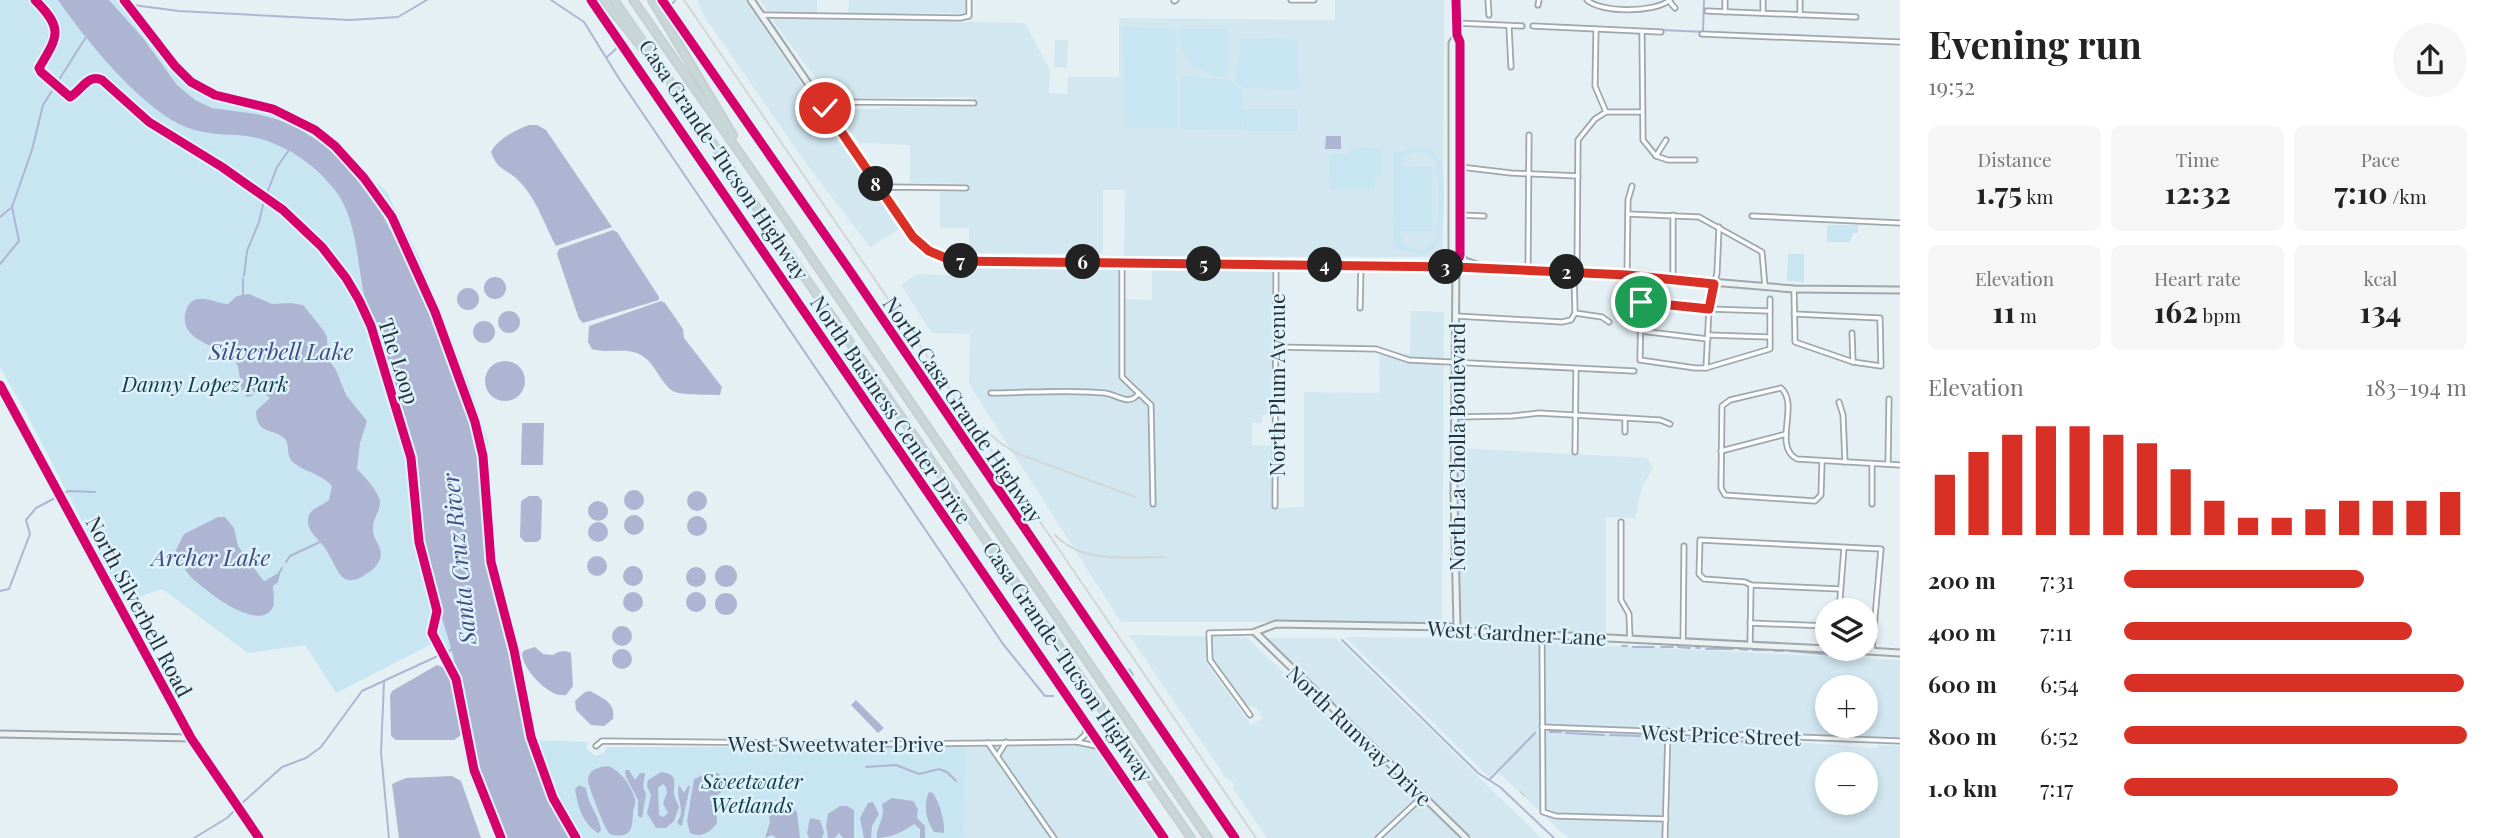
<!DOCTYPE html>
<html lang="en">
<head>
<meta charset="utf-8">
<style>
  body { margin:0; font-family:"Playfair Display",serif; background:#f6f6f6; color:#222; height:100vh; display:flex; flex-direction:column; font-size:26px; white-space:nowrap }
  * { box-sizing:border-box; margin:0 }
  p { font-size:23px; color:#767676 }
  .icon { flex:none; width:38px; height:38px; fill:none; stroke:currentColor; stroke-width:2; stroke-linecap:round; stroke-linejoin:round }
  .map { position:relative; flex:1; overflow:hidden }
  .details { display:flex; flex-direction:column; background:#fff; width:595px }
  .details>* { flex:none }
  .tools { position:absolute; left:1815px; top:598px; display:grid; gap:14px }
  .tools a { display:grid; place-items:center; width:63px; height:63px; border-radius:50%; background:#fff; box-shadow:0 4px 10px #0003; font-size:35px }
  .pin { position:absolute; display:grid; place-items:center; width:60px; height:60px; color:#fff; margin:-30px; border:4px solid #fff; border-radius:50%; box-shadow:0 2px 7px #0007 }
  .km { position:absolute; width:35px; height:35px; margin:-18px; border-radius:50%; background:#222; color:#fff; font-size:19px; line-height:35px; text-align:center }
  .round { display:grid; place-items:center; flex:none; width:74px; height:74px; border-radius:37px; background:#f6f6f6 }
  .summary { display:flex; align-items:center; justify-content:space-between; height:119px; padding:0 28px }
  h1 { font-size:38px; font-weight:700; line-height:52px }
  .figures { display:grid; grid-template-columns:repeat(3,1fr); gap:10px; height:119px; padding:7px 28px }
  .figures div { display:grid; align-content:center; border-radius:10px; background:#f6f6f6; text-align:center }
  .figures b { font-size:30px; font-weight:700 }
  .figures small { font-size:19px; font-weight:400 }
  .figures p { font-size:19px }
  .chart { height:196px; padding:14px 28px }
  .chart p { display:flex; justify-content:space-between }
  .chart svg { width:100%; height:126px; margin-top:7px; stroke:#d93025; stroke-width:6 }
  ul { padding:0 28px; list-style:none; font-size:23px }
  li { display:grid; grid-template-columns:112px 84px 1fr; align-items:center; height:52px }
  li i { height:18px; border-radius:9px; background:#d93025 }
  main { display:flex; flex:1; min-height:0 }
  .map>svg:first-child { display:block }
  .built { fill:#d2e7f0; fill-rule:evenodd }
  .green { fill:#c8e6f2; fill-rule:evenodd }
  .water { fill:#aeb5d2; fill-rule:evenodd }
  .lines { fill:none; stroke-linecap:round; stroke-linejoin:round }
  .stream { stroke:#aeb5d2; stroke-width:2 }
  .street-casing { stroke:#9ea7ab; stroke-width:7 }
  .secondary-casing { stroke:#9ea7ab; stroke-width:9 }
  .highway-casing { stroke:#c7ccce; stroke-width:10 }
  .street { stroke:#fbfdfe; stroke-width:3.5 }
  .secondary { stroke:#ecf1f2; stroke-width:5 }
  .highway { stroke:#c7d6d7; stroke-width:7 }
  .rail { stroke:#d2d6d6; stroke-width:2 }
  .cycleway-casing { stroke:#def3fc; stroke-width:13 }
  .cycleway { stroke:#d6006c; stroke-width:9 }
  .route-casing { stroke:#fff; stroke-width:14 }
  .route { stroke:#d93025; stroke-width:9 }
  .labels { text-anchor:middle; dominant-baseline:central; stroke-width:5; stroke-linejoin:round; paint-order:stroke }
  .street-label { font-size:21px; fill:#293134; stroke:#def3fc }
  .park-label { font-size:21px; font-style:italic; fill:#0f3a48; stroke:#def3fc }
  .water-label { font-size:23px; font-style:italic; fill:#454b80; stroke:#def3fc }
</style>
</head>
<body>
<main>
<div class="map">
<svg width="1900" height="838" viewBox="0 0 1900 838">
  <rect width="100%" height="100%" fill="#e5f0f5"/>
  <g class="built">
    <polygon points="697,0 745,0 899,229 870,247 808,166 704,16"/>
    <polygon points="760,0 817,0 817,13 768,12"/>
    <polygon points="849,0 966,0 966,13 848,13"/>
    <polygon points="1335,0 1444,0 1443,257 1124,256 1125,190 1103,190 1103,254 969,253 969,228 940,228 940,192 969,192 969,184 910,183 910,145 860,143 844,125 841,109 880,109 881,107 973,107 973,97 830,98 771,18 1025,23 1050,70 1049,93 1067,94 1068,77 1119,77 1119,18 1335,20"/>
    <polygon points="1055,40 1068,40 1067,68 1054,67"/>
    <polygon points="969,267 1125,270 1125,299 1152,300 1152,270 1279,270 1278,416 1262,415 1262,423 1252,423 1252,445 1278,446 1278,508 1304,507 1304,392 1379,393 1380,354 1410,354 1411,311 1444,312 1442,622 1121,622 969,384 970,334 932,333 901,285 917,274 968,276"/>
    <polygon points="1459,448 1647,458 1653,468 1642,487 1635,518 1606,517 1606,635 1461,626"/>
    <path d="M1129,635L1246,637L1418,797L1373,838H1267L1233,788L1234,783L1226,778ZM1212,656L1244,704L1256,708L1263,718L1251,725L1208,665L1205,658Z"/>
    <path d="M1345,637L1455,638L1900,660V739L1665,728L1662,838H1568L1496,770L1489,777ZM1827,688H1866V726H1827Z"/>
    <polygon points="1268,638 1336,638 1541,838 1473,838"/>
    <path d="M1672,734L1877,748L1878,745L1900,746V838H1669ZM1827,765H1866V803H1827Z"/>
    <polygon points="1082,746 1096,747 1102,753 1159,838 963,838 967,747"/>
    <polygon points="1422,801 1460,838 1382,838 1386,835"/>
  </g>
  <g class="green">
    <polygon points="0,0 129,0 178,65 194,80 211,90 229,96 266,103 294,115 340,145 370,178 386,190 418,255 469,383 488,441 492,532 499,575 519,645 536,740 588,742 586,748 596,756 604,753 607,747 967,747 963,838 500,838 483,802 469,758 454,681 449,667 432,644 336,693 305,645 248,653 162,589 124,602 26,413 0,367"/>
    <polygon points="1122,27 1171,28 1176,33 1177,128 1125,128"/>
    <path d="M1181,29H1225L1227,33V78C1202,74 1174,60 1181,29Z"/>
    <polygon points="1241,38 1298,40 1299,89 1242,88 1235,79"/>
    <polygon points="1180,76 1230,80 1243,92 1242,130 1184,129 1180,126"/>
    <rect x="1243" y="109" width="55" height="22"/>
    <path d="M1415,146C1424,146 1433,149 1438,157C1447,170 1444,224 1440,240L1436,247L1421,255L1393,248L1394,152H1402ZM1416,151C1424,152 1431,154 1435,161C1440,170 1439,229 1435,239C1426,258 1401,249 1399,231H1432V167L1400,166L1405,156Z"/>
    <polygon points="1355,147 1382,148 1381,176 1375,176 1375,190 1329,189 1330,154 1346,154"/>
    <polygon points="1827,225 1858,225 1858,233 1853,233 1850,242 1827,242"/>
    <polygon points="1788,254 1804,254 1804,282 1787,281"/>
  </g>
  <g class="water">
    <path d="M58,0H109L143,38L177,85L195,100L212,108L256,114L276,119L298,128L324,145L342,161L379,208L422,292L466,401L477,436L488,553L514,667L527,742L550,804L570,838H504C486,805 474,770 467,734C462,708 459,681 453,655C442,614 426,574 420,532C416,506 420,479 414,453C403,403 380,356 367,307C357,271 359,232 341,199C322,168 283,141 247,136C224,134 200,135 179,124C136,102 86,40 58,0Z"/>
    <path d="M529,125H537L546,130L612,227L556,246C544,224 536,197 517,179C506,169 497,170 491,152C497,139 516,130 529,125Z"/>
    <polygon points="1326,136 1341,136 1341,149 1325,149"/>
    <polygon points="613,230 617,232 659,297 659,300 583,323 579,319 557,254 559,249"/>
    <circle cx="495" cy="288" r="11"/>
    <circle cx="468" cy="299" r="11"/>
    <path d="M249,294L272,304L290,303L303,305L324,331L327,337L328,359L336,370L346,395L367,421L360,443L357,469C364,476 382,495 380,504C379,513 372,520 373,530C373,539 381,545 381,555C380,561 375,569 369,572C340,594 338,567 325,548C320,541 307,531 308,521C308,508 321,507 329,500L332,486C321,473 300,471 291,460C286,453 290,445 285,439C273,427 257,436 256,411L270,398L263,392H253L252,396L247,397L242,392L238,366L234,359C219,345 177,341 186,311C192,289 214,303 228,304L237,296Z"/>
    <path d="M661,301L665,303L683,329L684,338L722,387L720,395C707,394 688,396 675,392C661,386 656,363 641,355C626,347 608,354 592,349L588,342L589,326Z"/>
    <circle cx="509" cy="322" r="11"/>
    <circle cx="484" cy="332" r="11"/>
    <circle cx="505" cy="381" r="20"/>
    <polygon points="522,423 544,423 543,465 521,465"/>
    <circle cx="634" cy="500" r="10"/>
    <circle cx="697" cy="501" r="10"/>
    <polygon points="529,496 538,496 542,500 541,539 537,542 525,542 520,537 521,501"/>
    <circle cx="598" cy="511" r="10"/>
    <circle cx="634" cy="525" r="10"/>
    <circle cx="697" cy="526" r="10"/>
    <path d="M218,517H225L234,528L238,546L262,579L265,581L278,573L280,574L278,582L273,586C273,592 275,602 273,607C259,635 202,588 190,576C184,569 180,561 174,554L184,534Z"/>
    <circle cx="598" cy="532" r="10"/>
    <circle cx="597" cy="566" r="10"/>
    <circle cx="726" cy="576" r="11"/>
    <circle cx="633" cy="576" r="10"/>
    <circle cx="696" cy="577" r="10"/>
    <circle cx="696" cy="602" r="10"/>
    <circle cx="633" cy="602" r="10"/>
    <circle cx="726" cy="604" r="11"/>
    <circle cx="622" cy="636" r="10"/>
    <path d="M535,647L543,654L553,655C558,651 565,650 571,653L573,686L566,695C550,699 522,669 522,653L525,650Z"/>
    <circle cx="622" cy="659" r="10"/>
    <polygon points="437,665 447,669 453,682 461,735 454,740 396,740 391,736 390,696 392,691"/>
    <path d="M590,691C602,698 616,702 613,719L604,726L591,725L576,710L575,701L585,692Z"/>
    <polygon points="856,700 884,728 878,733 851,705"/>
    <path d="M608,766C621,771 631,785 635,799C636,804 633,809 633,815C632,821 633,831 626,834C623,836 613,836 610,834C605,831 588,785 588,780C589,769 599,767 608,766Z"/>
    <polygon points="625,770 629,770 635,780 640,773 645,773 643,786 646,794 642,818 638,816 638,800 626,777"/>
    <path d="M661,772C680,775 673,782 674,795C674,796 679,806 679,807L674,821L666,828H656L647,813L651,795L647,786L648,780ZM663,784L666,787L667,793L663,803L668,813L663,817L659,815L658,788Z"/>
    <path d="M708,773H718L726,783L725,789L714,798L717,809V823C710,833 701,838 690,833L687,821L694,779Z"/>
    <polygon points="452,776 461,781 481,838 399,838 392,784 406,778"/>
    <path d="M579,785L586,788C587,804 600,816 601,831L598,833C582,823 578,806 575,789Z"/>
    <path d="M679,785L684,793L688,786H690L682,825L680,826L677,822C687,810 675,799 679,785Z"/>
    <path d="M929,792L933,793C940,803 945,822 944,833L934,832C926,821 923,804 929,792Z"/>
    <path d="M892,798L913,801L918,809L917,818L925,826V838H920V829L914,824C903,832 890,838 877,838C876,826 886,818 882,804Z"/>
    <polygon points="783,800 797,812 800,838 776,838 772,835 765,838 770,822 769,816 776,802"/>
    <polygon points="873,802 879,814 872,826 871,838 864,838 860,818 868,803"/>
    <polygon points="840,806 847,806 854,810 854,838 843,838 839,833 835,838 828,838 826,826 828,814"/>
    <polygon points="810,818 820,820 824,832 822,838 809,838 807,833"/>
  </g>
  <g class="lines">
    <g class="stream">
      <polyline points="551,0 584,22 620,80 1003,644 1045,696 1053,696"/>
      <polyline points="133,5 179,11 350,20 398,17 427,0"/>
      <polyline points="670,5 675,1"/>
      <polyline points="1661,30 1863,39"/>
      <polyline points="1703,30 1704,0"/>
      <polyline points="607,57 617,48"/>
      <polyline points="0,217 12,207"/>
      <polyline points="0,264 19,241 12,207 32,150 43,105 86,37"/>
      <polyline points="244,276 247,251 259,222 264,201 277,167 289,150"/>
      <polyline points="243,295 243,279"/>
      <polyline points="62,494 69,491 95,492"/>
      <polyline points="286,562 290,556 320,542"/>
      <polyline points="279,573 282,568"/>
      <polyline points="0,591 9,589 30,534 26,520 36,508 57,497"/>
      <polyline points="1342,640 1478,773 1500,787 1554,838"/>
      <polyline points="1622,646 1627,646"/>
      <polyline points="1633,647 1654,647"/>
      <polyline points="1661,647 1673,647"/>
      <polyline points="1678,647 1690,648"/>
      <polyline points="1696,648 1700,648"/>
      <polyline points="1706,649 1733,649"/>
      <polyline points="1739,649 1747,650"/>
      <polyline points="1753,650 1768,650"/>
      <polyline points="1775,651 1783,651"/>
      <polyline points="1790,651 1832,655"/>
      <polyline points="1837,655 1858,656"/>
      <polyline points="1124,668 1130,670 1133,675"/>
      <polyline points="384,682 381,752 389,838"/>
      <polyline points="1550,732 1561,732"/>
      <polyline points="1566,733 1604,735"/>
      <polyline points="1610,735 1640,736"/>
      <polyline points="1647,737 1661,738"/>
      <polyline points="1676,738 1790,744"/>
      <polyline points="866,767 896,765 919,774 939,769 947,772 956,781"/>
      <polyline points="1489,780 1535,733"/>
      <polyline points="240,805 282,767 306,758 321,747 362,691 453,649"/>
      <polyline points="194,838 227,818 236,809"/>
    </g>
    <g class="street-casing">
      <g id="street">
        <polyline points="1291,0 1314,0"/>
        <polyline points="1488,0 1489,15"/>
        <path d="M1587,0C1601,13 1654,13 1670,0"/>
        <polyline points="1174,1 1176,0"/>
        <polyline points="1669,1 1675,8"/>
        <polyline points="1538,5 1539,0"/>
        <polyline points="1707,11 1856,17"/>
        <polyline points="1725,12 1725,0"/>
        <polyline points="1763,13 1763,0"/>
        <polyline points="762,15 960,18 969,16 969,0"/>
        <polyline points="1800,15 1800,0"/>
        <polyline points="1456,23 1522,26"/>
        <polyline points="1533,26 1661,32"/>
        <polyline points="1509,27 1511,67"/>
        <polyline points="1642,33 1643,140 1656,156 1668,160 1695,160"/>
        <polyline points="1702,34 1900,42"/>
        <polyline points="825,108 843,102 974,103"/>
        <polyline points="1606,112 1641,112"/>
        <polyline points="1656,156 1666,140"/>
        <polyline points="1452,166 1511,173 1578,176"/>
        <polyline points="882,192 891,187 966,188"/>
        <polyline points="1628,214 1699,217 1762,252 1765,287"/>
        <polyline points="1460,215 1484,216"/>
        <polyline points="1673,215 1673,279"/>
        <polyline points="1752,216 1900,223"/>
        <polyline points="1122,263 1122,377 1151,405 1153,504"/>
        <polyline points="1528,270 1529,135"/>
        <polyline points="1577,272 1578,140 1595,119 1606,112 1595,86 1596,29"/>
        <polyline points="1574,273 1575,313"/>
        <polyline points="1627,275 1628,200 1632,186"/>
        <polyline points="1794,289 1795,342 1853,362 1881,366 1880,318 1794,314"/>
        <polyline points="1360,308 1361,266"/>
        <polyline points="1769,311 1709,309 1641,302 1640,360 1695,368 1706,368 1770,349 1770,299"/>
        <polyline points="1456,316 1562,322 1571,320 1575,313 1602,317 1609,322"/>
        <polyline points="1640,331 1708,339"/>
        <polyline points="1852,333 1853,362"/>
        <polyline points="1708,335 1769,337"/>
        <polyline points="1276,347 1376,349 1409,360 1634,371"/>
        <polyline points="1706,368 1709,309 1717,273 1719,227"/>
        <path d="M991,393C1029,393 1068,389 1105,393C1118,395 1129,407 1139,393"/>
        <polyline points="1839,402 1843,415 1845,462"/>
        <polyline points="1455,417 1512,416 1539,413 1660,420 1670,424"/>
        <polyline points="1625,432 1625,418"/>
        <polyline points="1721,451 1786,434"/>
        <polyline points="1575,452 1576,369"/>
        <path d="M1822,461L1821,495L1815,501L1725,495L1721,488L1722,406L1730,400L1781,388C1800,405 1772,446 1797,459L1900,465"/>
        <polyline points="1888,464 1889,399"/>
        <polyline points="1872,504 1872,464"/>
        <polyline points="1275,506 1276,265"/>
        <polyline points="1621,522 1621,600 1629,614 1630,639"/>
        <polyline points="1840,589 1751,585 1745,582 1704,579 1699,574 1700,540 1881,549 1872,651"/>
        <polyline points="1839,611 1844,548"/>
        <polyline points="1750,623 1827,626"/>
        <polyline points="1866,628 1874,629"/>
        <polyline points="1542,634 1543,812 1556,816 1666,819"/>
        <polyline points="1683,642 1684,546"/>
        <polyline points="1750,645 1751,585"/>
        <polyline points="1250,715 1210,660 1209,633 1255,632"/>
        <polyline points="1086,726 1085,735 1077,742 1101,747"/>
        <polyline points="1542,727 1900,741"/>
        <polyline points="988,743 1054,838"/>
        <polyline points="596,746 602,741 894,744 1077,742"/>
        <polyline points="998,755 1006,742"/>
        <polyline points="1378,838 1423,796"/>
        <polyline points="1665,838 1668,731"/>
      </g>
    </g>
    <g class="secondary-casing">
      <g id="secondary">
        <polyline points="591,0 1164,838"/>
        <polyline points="662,0 848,268 1235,838"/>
        <polyline points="751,0 913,237 929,251 953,261 1456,267 1627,275 1794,289 1900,290"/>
        <polyline points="1456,0 1457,35 1460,42 1460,255 1456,267 1454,494 1457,628"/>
        <polyline points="1460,255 1465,261 1477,265"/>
        <polyline points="1456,267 1452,254 1452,43 1457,35"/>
        <polyline points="0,385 191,738 259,838"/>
        <polyline points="1835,649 1900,653"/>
        <polyline points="0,734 191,738"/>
        <polyline points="1466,838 1255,632 1276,624 1450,627 1470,631 1827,649"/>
      </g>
    </g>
    <g class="highway-casing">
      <g id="highway">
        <polyline points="604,0 643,49"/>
        <polyline points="614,0 1191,838"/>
        <polyline points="633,0 762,185 1208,838"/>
        <polyline points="652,0 733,135"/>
      </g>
    </g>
    <use href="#street" class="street"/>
    <use href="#secondary" class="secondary"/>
    <use href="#highway" class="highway"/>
    <g class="rail">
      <polyline points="684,0 1256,838"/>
      <polyline points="984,428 999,442 1016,453 1135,497"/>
      <path d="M1055,535C1083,564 1128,557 1165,557"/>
      <polyline points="1520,791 1525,796"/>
    </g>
    <g class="cycleway-casing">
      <g id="cycleway">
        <path d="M35,0C64,29 58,36 39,68L41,72L70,97C81,91 88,73 102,80L149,122L222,167L283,210L322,247L346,278L359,300L371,326L411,458L419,542L437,611L432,633L456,679L474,770L501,838"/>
        <polyline points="124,0 175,66 191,82 215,95 273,109 315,130 335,146 364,178 392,217 435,312 475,422 483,456 491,562 514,650 531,737 553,798 576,838"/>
        <polyline points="591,0 1164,838"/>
        <polyline points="662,0 848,268 1235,838"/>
        <polyline points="1456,0 1457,35 1460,42 1460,255 1456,267"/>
        <polyline points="0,385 191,738 259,838"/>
      </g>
    </g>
    <use href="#cycleway" class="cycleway"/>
  </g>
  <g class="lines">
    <g class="route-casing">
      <polyline id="route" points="825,108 913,237 929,251 953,261 1456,267 1627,275 1714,284 1709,309 1641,302"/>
    </g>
    <use href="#route" class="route"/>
  </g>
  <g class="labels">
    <g class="street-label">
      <text transform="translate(725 159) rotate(56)">Casa Grande-Tucson Highway</text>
      <text transform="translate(400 361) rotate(72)">The Loop</text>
      <text transform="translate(1276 385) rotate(-90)">North Plum Avenue</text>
      <text transform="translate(892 409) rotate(56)">North Business Center Drive</text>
      <text transform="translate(964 409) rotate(56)">North Casa Grande Highway</text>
      <text transform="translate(1456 447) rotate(-90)">North La Cholla Boulevard</text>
      <text transform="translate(140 606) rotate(62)">North Silverbell Road</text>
      <text transform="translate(1517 632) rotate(3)">West Gardner Lane</text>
      <text transform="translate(1069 661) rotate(56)">Casa Grande-Tucson Highway</text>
      <text transform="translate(1721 734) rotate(2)">West Price Street</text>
      <text transform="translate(1360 735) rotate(44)">North Runway Drive</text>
      <text x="836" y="743">West Sweetwater Drive</text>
    </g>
    <g class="park-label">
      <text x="205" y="383">Danny Lopez Park</text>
      <text x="752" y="780">Sweetwater<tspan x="752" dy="24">Wetlands</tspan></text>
    </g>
    <g class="water-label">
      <text x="281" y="350">Silverbell Lake</text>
      <text x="211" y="556">Archer Lake</text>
      <text transform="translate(458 559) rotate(-96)">Santa Cruz River</text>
    </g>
  </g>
</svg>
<div class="tools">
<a><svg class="icon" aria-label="layers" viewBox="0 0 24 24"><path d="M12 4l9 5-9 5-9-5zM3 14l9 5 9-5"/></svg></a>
<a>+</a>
<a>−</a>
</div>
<div class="pin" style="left:1641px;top:302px;background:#1e9e55"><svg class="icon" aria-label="arrive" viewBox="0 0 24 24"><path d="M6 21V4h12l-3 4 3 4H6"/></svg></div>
<div class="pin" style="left:825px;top:108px;background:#d93025"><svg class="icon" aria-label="check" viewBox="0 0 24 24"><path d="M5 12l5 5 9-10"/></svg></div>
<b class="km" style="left:1567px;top:272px">2</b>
<b class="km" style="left:1446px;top:267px">3</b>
<b class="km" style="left:1325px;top:265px">4</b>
<b class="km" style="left:1204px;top:264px">5</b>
<b class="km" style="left:1083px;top:262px">6</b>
<b class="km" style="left:961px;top:261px">7</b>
<b class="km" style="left:876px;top:184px">8</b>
</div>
<section class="details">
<div class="summary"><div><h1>Evening run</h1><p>19:52</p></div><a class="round"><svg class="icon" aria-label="share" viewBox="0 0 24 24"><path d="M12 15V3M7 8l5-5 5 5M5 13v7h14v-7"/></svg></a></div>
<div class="figures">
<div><p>Distance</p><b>1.75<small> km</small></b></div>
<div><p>Time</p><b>12:32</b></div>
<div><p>Pace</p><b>7:10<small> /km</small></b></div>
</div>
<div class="figures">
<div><p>Elevation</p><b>11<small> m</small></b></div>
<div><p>Heart rate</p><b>162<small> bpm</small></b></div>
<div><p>kcal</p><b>134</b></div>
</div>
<div class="chart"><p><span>Elevation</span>183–194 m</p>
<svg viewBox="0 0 160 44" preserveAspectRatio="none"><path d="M5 44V23M15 44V15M25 44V9M35 44V6M45 44V6M55 44V9M65 44V12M75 44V21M85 44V32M95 44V38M105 44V38M115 44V35M125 44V32M135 44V32M145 44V32M155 44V29"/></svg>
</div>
<ul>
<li><b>200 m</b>7:31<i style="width:70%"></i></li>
<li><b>400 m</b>7:11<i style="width:84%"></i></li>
<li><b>600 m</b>6:54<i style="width:99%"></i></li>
<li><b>800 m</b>6:52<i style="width:100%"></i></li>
<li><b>1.0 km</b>7:17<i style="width:80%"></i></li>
</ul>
</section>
</main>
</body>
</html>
